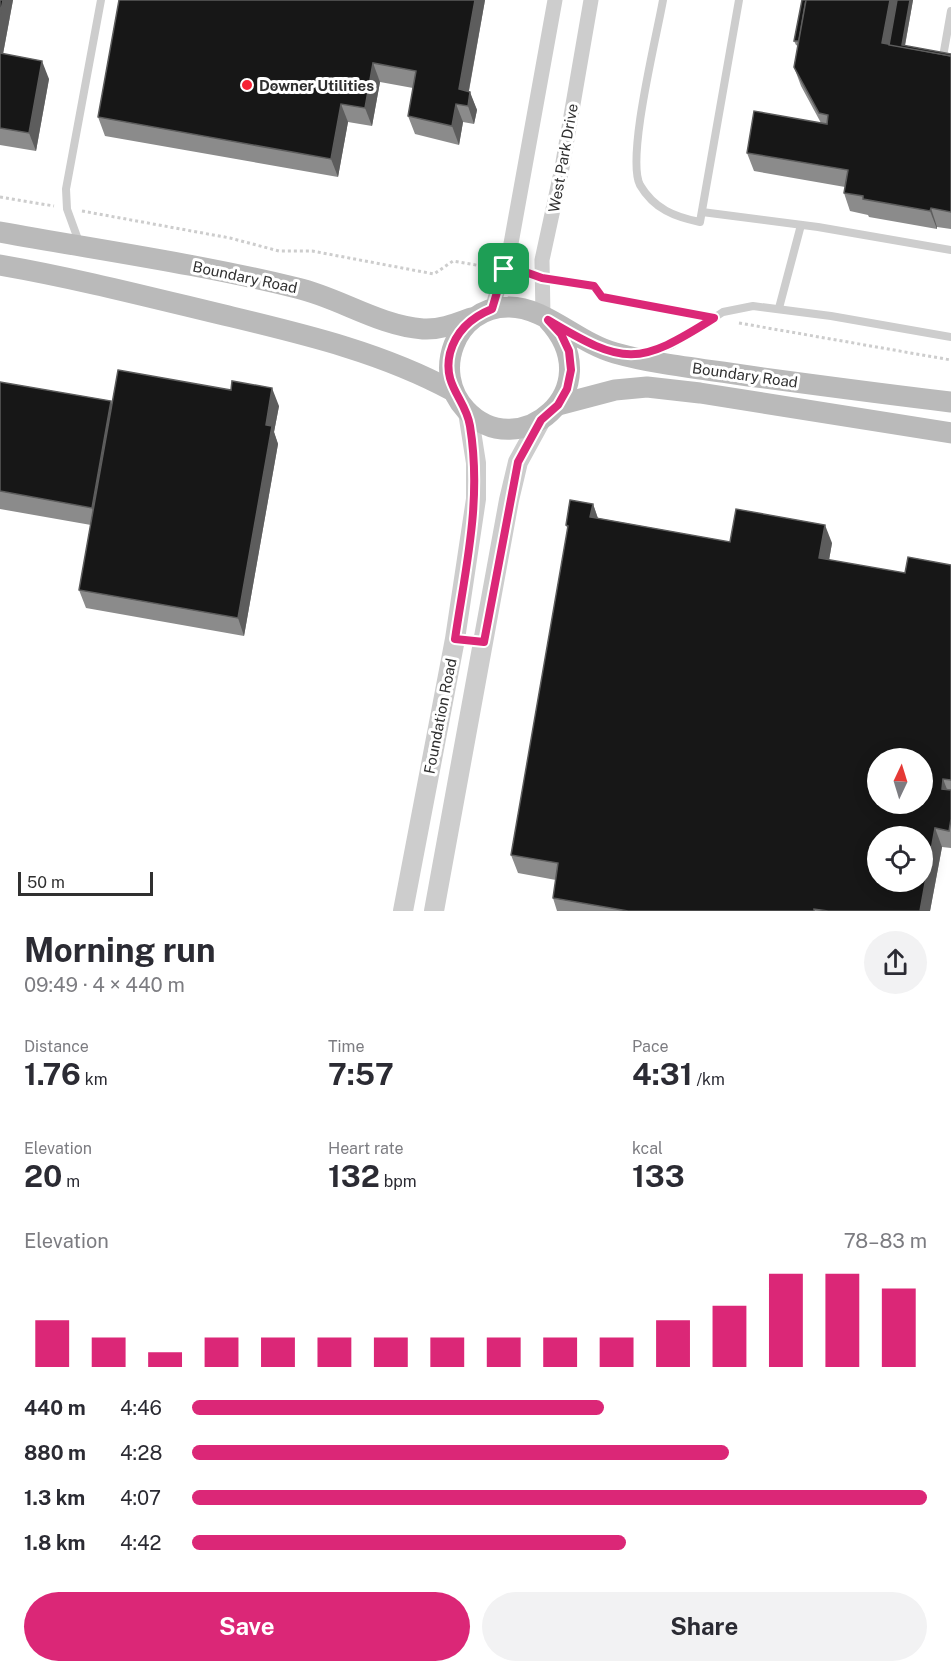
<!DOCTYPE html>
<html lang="en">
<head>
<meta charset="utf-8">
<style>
  body { margin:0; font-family:"Public Sans",sans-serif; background:#f2f2f3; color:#2b2b33; height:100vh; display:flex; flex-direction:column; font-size:22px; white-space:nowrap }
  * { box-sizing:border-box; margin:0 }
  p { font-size:20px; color:#7c7c81 }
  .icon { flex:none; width:33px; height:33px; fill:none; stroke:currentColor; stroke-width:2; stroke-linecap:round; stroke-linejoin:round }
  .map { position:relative; height:911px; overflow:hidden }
  .panel { display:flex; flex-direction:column; background:#fff; flex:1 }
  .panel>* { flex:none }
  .needle { width:39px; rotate:4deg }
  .fabs { position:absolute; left:867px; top:748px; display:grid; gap:12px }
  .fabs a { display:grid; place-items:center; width:66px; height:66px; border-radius:50%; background:#fff; box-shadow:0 3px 15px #0003; font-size:30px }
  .scale { position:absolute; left:18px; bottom:15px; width:135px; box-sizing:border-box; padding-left:6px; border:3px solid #303030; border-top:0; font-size:16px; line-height:21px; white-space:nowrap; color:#303030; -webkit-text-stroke:4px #fff; paint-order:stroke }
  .pin { position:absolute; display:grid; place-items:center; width:51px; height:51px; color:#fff; margin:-26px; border-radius:12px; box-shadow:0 3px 9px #0006 }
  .round { display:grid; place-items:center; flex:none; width:63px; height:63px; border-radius:32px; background:#f2f2f3 }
  .summary { display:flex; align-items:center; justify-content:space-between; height:102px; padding:0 24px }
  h1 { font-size:33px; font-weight:700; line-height:45px }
  .metrics { display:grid; grid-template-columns:repeat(3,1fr); gap:9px; height:102px; padding:6px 24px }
  .metrics div { display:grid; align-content:center }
  .metrics b { font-size:30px; font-weight:700 }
  .metrics small { font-size:16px; font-weight:400 }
  .metrics p { font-size:16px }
  .chart { height:168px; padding:12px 24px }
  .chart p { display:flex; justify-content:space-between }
  .chart svg { width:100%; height:108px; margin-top:6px; stroke:#db2777; stroke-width:6 }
  .action { display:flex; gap:12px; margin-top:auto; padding:12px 24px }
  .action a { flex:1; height:69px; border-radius:36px; background:#db2777; color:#fff; font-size:24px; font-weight:700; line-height:69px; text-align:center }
  .action a+a { background:#f2f2f3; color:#2b2b33 }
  ul { padding:0 24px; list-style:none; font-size:20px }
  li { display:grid; grid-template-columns:96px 72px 1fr; align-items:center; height:45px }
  li i { height:15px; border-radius:8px; background:#db2777 }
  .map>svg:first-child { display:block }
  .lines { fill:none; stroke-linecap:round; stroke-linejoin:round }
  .path { stroke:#cdcdcd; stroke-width:3; stroke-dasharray:3 3; stroke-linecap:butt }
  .service { stroke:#cdcdcd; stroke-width:8 }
  .minor { stroke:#cdcdcd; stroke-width:15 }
  .tertiary { stroke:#cdcdcd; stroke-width:20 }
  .secondary { stroke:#bababa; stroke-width:21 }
  .wall { fill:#8b8b8b }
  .shaded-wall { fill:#5d5d5d }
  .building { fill:#171717; stroke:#5d5d5d; stroke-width:1.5; fill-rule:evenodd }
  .route-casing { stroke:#fff; stroke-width:12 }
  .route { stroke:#db2777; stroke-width:8 }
  .poi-dot { fill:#f62334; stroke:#fff; stroke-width:2 }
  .labels { text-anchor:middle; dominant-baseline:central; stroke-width:6; stroke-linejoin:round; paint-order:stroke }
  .poi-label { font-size:15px; font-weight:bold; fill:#303030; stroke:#fff; text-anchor:start }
  .street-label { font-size:15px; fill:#303030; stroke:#fff }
</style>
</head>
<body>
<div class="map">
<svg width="951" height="911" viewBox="0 0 951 911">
  <rect width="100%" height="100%" fill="#fff"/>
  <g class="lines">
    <g class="path">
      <polyline points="0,197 54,206"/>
      <polyline points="82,211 230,238 279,251 312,251 434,274 453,261 487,267"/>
      <polyline points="558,280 594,286 602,297 694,315"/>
      <polyline points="739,323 951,360"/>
    </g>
    <g class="service">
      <path d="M663,0C657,35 626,158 640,185C654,209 675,217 700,222L739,0"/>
      <polyline points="944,51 951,11"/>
      <polyline points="702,212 818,227 951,250"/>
      <polyline points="79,242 67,209 66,189 101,0"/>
      <polyline points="779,308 801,225"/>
      <polyline points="647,354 672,345 723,312 753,306 831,316 951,337"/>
    </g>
    <g class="minor">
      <polyline points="492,309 510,249 555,0"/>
      <polyline points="543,316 542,260 562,168 591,0"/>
    </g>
    <g class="tertiary">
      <polyline points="403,911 455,639 476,499 476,463 468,412"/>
      <polyline points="434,911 509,500 518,462 541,420"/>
    </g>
    <g class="secondary">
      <path d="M0,232C99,250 199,264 297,288C340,298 377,325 423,329C440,330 455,324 471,318"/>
      <path d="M0,265C75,278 149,297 224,315C303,334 381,352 453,391"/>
      <path d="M548,320C612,389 518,466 466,410C431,373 455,307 508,307C544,306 578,343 615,353C658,365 704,369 749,376C816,385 883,394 951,402"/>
      <polyline points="558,405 615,390 647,387 700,393 951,433"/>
    </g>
  </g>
  <g class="wall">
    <polygon points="0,0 13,0 3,54 49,79 36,151 0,145"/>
    <polygon points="485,0 469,91 477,110 474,124 463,122 459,145 415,134 408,116 413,88 380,82 372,126 348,122 338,177 105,136 98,117"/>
    <polygon points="802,0 913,0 905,46 951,54 951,229 937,227 937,229 869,217 868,215 850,211 844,193 845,187 754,171 747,153 821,123 801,86 794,67 798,46 796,45 794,41"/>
    <polygon points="0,382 112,405 279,406 274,432 278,444 244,636 86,608 79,590 91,525 0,509"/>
    <polygon points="593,504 598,518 730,542 832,543 829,560 905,573 951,565 951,848 942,847 930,911 557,911 553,898 556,880 518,873 511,855 568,530 566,525"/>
  </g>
  <g class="shaded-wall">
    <polygon points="3,0 13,0 0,70 0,15"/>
    <polygon points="475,0 485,0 466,106 459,89"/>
    <polygon points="890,0 900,0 890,57 882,43"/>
    <polygon points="910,0 913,0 904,50 902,45"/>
    <polygon points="42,61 49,79 36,151 29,133"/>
    <polygon points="373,63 380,82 372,126 365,108"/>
    <polygon points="470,92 477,110 474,124 468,106"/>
    <polygon points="341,104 348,122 338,177 331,159"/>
    <polygon points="456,104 463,122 459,145 452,126"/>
    <polygon points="931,208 937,227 937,229 930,211"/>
    <polygon points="272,388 279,406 274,432 278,444 244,636 238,618 266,425"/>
    <polygon points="111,401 117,420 99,526 92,508"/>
    <polygon points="593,504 599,522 590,517"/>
    <polygon points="825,525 832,543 826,577 819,558"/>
    <polygon points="943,779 950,797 942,789"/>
    <polygon points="935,828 942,847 930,911 920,911"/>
  </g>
  <g class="building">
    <polygon points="0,0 3,0 0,15"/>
    <polygon points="119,0 475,0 459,89 470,92 468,106 456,104 452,126 408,116 416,71 373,63 365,108 341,104 331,159 98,117"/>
    <polygon points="802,0 806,0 799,41 794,41"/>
    <polygon points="806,0 890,0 882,43 951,56 951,212 931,208 930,211 863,199 863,196 844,193 848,170 747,153 754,111 827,124 828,115 819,113 794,67"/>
    <polygon points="897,0 910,0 902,45 951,54 951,56 889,45"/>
    <polygon points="0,53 42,61 29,133 0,128"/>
    <polygon points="118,370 231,390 232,381 272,388 266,425 272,426 238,618 79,590"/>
    <polygon points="0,382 111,401 92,508 0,491"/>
    <path d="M570,500L593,504L590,517L730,542L736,509L825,525L819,558L905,573L908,557L951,565V780L943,779L942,789L951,790V819L949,831L935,828L920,911H828L814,909V911H628L553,898L558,863L511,855L568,526L566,525ZM878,759H922V804H878ZM878,837H922V882H878Z"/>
  </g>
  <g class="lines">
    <g class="route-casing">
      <path id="route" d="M504,269H517L542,278L594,286L602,297L714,318C638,366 625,366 548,320L561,334L569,351L571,370L567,389L558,405L541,420L518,462L484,642L455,639C466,565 482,500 470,426C466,399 442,386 450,353C456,331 472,317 492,309Z"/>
    </g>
    <use href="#route" class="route"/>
  </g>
  <circle class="poi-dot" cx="247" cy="85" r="6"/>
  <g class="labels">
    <g class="poi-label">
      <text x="259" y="85">Downer Utilities</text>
    </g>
    <g class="street-label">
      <text transform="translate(563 158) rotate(-80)">West Park Drive</text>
      <text transform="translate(245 277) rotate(12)">Boundary Road</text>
      <text transform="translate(745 375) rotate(8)">Boundary Road</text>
      <text transform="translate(440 716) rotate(-79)">Foundation Road</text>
    </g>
  </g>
</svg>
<div class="fabs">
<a><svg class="needle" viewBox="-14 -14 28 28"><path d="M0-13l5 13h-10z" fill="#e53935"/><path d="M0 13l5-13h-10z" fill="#7c7c81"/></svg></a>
<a><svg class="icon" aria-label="locate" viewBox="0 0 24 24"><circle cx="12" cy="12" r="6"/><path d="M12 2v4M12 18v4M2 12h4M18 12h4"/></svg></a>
</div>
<div class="scale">50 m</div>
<div class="pin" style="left:504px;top:269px;background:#1e9e55"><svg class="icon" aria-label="arrive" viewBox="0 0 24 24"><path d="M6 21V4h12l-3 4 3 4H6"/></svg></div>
</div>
<section class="panel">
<div class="summary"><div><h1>Morning run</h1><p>09:49 · 4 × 440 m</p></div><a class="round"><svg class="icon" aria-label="share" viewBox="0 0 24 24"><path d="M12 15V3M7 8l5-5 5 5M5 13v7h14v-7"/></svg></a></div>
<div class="metrics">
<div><p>Distance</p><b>1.76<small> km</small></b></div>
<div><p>Time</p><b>7:57</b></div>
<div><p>Pace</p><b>4:31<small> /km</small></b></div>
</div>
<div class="metrics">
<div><p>Elevation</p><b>20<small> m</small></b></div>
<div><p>Heart rate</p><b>132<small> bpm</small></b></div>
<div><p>kcal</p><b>133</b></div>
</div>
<div class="chart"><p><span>Elevation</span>78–83 m</p>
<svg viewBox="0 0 160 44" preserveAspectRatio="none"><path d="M5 44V25M15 44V32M25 44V38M35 44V32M45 44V32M55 44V32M65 44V32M75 44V32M85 44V32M95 44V32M105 44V32M115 44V25M125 44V19M135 44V6M145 44V6M155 44V12"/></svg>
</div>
<ul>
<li><b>440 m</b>4:46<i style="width:56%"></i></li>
<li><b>880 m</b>4:28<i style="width:73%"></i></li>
<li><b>1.3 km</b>4:07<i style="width:100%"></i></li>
<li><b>1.8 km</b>4:42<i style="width:59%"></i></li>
</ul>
<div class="action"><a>Save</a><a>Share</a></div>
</section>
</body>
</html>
